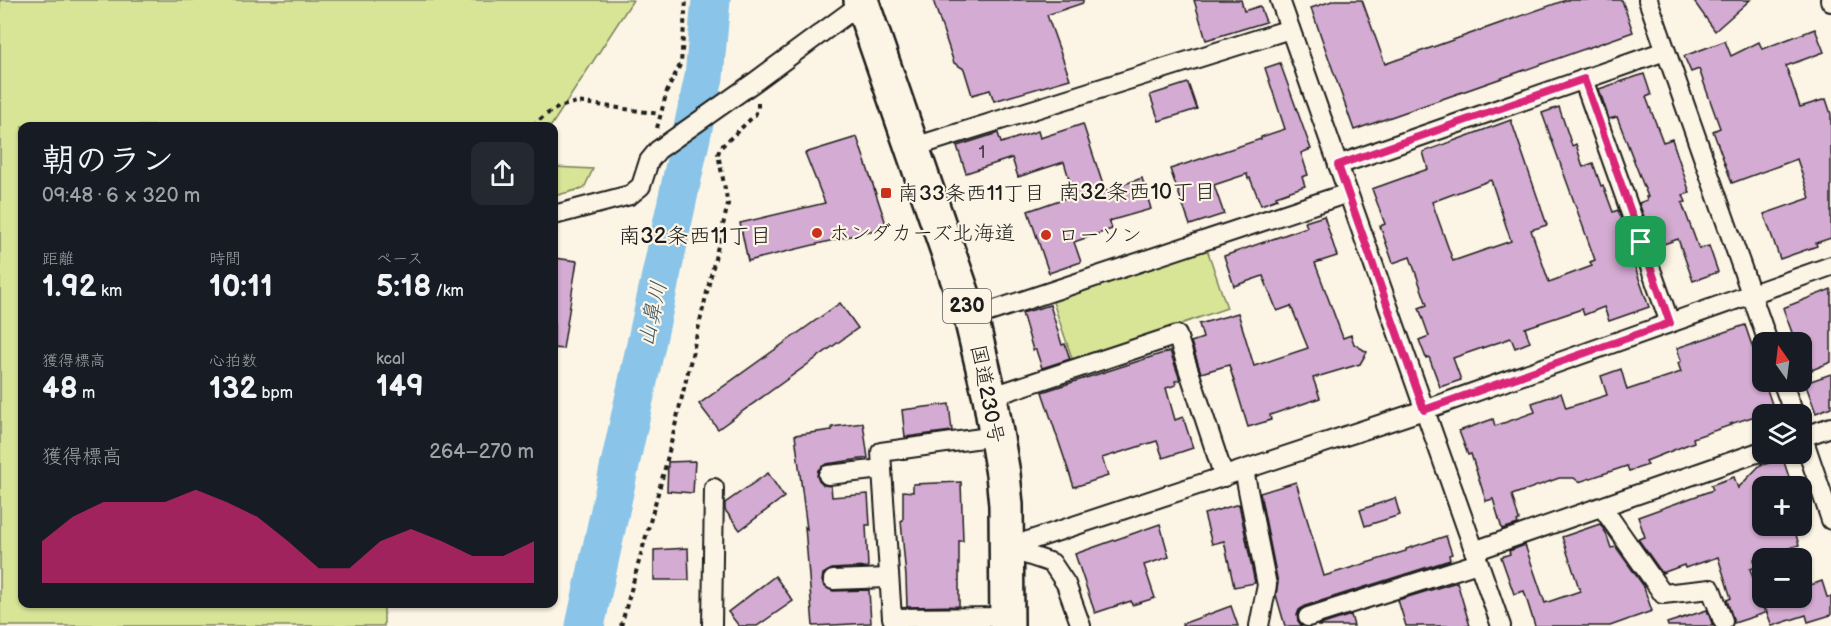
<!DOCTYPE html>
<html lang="ja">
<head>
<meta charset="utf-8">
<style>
  body { margin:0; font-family:"Balsamiq Sans","Klee One",sans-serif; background:#242831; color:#f1f3f6; height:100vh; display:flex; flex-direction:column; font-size:22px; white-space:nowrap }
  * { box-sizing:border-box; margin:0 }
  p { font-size:20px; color:#9ea1a6 }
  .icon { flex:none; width:33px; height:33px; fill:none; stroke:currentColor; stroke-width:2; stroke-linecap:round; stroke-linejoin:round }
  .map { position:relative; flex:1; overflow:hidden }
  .sheet { position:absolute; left:18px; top:122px; width:540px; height:486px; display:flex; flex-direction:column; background:#171b24; border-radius:12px; box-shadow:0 2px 4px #0004 }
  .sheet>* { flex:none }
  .needle { width:39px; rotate:346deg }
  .fabs { position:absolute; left:1752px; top:332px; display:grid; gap:12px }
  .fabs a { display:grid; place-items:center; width:60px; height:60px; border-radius:12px; background:#171b24; box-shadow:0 2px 4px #0004; font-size:30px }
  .pin { position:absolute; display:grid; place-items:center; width:51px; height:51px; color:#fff; margin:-26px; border-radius:12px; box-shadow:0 3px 9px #0006 }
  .round { display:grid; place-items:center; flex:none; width:63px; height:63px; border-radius:12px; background:#242831 }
  .overview { display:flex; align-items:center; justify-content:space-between; height:102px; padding:0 24px }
  h1 { font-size:33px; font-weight:600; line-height:45px }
  .stats { display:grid; grid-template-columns:repeat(3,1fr); gap:9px; height:102px; padding:6px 24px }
  .stats div { display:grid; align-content:center }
  .stats b { font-size:30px; font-weight:600 }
  .stats small { font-size:16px; font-weight:400 }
  .stats p { font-size:16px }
  .chart { height:168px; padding:12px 24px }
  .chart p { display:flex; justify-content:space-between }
  .chart svg { width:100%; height:108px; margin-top:6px; fill:#db2777; opacity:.7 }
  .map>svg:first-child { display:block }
  .green { fill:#d8e597; stroke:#7a805a; stroke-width:1.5 }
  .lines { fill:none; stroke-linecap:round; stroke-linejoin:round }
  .river { stroke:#8ac5e9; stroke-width:39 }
  .building { fill:#d4abd2; stroke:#1c1c1c; stroke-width:1.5; fill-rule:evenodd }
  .street-casing { stroke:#1c1c1c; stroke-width:22 }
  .highway-casing { stroke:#1c1c1c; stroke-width:38 }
  .path { stroke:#1c1c1c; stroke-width:4; stroke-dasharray:4.5 4.5; stroke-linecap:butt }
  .street { stroke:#fcf5e5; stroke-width:18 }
  .highway { stroke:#fcf5e5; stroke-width:33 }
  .route-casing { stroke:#fff; stroke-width:12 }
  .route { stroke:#db2777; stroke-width:8 }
  .poi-dot { fill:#c8321e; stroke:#fcf5e5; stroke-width:2 }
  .labels { text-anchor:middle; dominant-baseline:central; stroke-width:4.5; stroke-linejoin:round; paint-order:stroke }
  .number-label { font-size:18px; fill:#4a404a }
  .shield { fill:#fcf5e5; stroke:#5f5d58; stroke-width:1.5 }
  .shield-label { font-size:20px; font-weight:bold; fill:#1c1c1c }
  .poi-label { font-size:21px; fill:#1c1c1c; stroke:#fcf5e5; text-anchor:start }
  .street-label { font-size:21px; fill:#1c1c1c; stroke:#fcf5e5 }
  .neighbourhood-label { font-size:22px; fill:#1c1c1c; stroke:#fcf5e5 }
  .water-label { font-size:22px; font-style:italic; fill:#425764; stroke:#fcf5e5 }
</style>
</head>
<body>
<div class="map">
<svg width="1831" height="626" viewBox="0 0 1831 626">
  <rect width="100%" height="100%" fill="#fcf5e5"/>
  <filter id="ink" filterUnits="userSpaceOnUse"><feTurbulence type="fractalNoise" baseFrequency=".0167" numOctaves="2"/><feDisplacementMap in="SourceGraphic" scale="12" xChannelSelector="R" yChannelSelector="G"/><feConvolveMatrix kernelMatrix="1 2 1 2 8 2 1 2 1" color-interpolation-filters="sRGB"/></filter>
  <g filter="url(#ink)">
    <g class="green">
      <polygon points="0,0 633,0 551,126 22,126 22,603 384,603 384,626 0,626"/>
      <polygon points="554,167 593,169 584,188 554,196"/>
      <polygon points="1207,249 1227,308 1073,361 1053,302"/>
    </g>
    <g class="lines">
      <polyline class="river" points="585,626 704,77 711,0"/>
    </g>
    <g class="building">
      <polygon points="933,0 1083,0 1083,3 1047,15 1070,79 994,101 990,90 972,95 964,69 954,63"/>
      <polygon points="1194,0 1241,0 1244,11 1260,6 1266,22 1206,40"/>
      <polygon points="1335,0 1362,0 1385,64 1566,0 1622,0 1633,32 1354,130 1311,8"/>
      <polygon points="1693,0 1750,0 1715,31"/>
      <polygon points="1815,29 1824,52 1786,66 1800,107 1826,99 1831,114 1831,238 1816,243 1817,246 1780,259 1764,214 1810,198 1797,159 1732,183 1713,131 1720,128 1706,89 1699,69 1691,72 1684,56 1725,41 1731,56 1759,42 1762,49"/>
      <polygon points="1280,63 1311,149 1301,153 1308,175 1302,177 1305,186 1276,196 1277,199 1261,205 1250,178 1248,179 1247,174 1214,185 1224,214 1190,225 1170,169 1261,139 1261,137 1285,129 1265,68"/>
      <polygon points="1644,74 1651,95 1646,97 1663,142 1672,139 1690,193 1683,195 1686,202 1682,203 1699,249 1709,246 1718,272 1693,281 1678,239 1655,247 1639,203 1647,200 1646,197 1648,197 1617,117 1609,119 1599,89"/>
      <polygon points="1188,83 1197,109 1159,121 1150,95"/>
      <path d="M1559,107L1572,146L1576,144L1583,167L1593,163L1601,186L1603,185L1613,212L1618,210L1634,255L1631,256L1649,307L1609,321L1604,307L1584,315L1582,309L1525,328L1530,342L1515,348L1511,338L1453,358L1461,380L1440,387L1429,357L1426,358L1419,340L1429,336L1419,308L1427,305L1410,257L1393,263L1380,226L1385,224L1372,189L1428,169L1423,152L1511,120L1547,225L1531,230L1549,282L1592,266L1590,262L1595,260L1542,113ZM1491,180L1511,241L1453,261L1432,202Z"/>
      <polygon points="1083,124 1105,191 1142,178 1151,209 1109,221 1112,229 1074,242 1081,262 1049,273 1028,211 1074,195 1064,162 1018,177 1012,158 966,173 957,146 998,133 1001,143 1038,131 1040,138"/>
      <polygon points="857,137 887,227 748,261 740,223 825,203 805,153"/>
      <polygon points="1324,216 1337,256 1315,263 1343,338 1351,335 1354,344 1367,352 1360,364 1313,378 1320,398 1270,415 1271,420 1248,427 1229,365 1201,373 1191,342 1203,338 1199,324 1238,313 1254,366 1308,348 1291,306 1277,311 1263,276 1234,286 1224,256 1307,227 1305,222"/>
      <polygon points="554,258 577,261 563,349 554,348"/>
      <polygon points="1831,289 1831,362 1812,370 1799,336 1794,338 1783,308"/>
      <polygon points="840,303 858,328 718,429 699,404"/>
      <polygon points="1050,305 1062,345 1065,344 1070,359 1042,368 1036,350 1033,350 1022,313"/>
      <polygon points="1745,325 1774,410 1730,424 1731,425 1693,438 1694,442 1646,461 1648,465 1629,471 1627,466 1579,482 1574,478 1559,478 1512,495 1519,520 1517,521 1518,524 1502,529 1493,499 1486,501 1471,454 1468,455 1459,431 1493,419 1495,426 1535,412 1532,403 1561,393 1566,408 1607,395 1601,376 1621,369 1627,390 1681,372 1678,363 1681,361 1677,348"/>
      <polygon points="1170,351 1180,380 1175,381 1176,385 1166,388 1175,420 1183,417 1193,448 1163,458 1157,441 1102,458 1108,476 1074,487 1042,392"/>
      <polygon points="1831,374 1831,407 1816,413 1805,383"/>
      <polygon points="949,404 952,431 905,437 902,410"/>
      <polygon points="863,423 868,458 826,464 818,470 817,476 819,481 823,485 831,486 832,497 868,494 870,525 866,525 868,567 832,569 823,574 822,581 824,586 833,591 869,590 871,623 813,626 805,527 807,529 795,435 832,430 832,427"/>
      <polygon points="1783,459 1792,486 1762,486 1762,525 1793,525 1799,545 1754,559 1756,567 1750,569 1765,613 1734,623 1727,600 1731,598 1718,557 1685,568 1684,565 1662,573 1638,539 1645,537 1638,517 1713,490 1711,485 1734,477 1738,488 1762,463 1762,465"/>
      <polygon points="695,461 693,493 667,491 668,462"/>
      <polygon points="768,473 784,497 740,530 725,510 725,503"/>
      <polygon points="961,482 963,541 959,541 959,606 907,607 906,577 901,521 903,520 903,491 913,492 913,484"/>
      <polygon points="1296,482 1324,576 1406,551 1406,549 1446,536 1452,554 1449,555 1450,560 1305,606 1299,610 1297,615 1298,621 1302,626 1285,626 1276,595 1278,583 1260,493"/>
      <polygon points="1395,498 1400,515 1365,526 1360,510"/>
      <polygon points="1239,504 1255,583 1234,587 1224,541 1212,544 1204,514"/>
      <polygon points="1160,524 1169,557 1144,565 1155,598 1132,605 1131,601 1095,613 1075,554"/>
      <polygon points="1600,524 1606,533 1611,548 1616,547 1643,585 1652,611 1610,626 1535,626 1524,591 1514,594 1501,557 1510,554 1509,551 1525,545 1545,603 1580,591 1562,537"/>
      <polygon points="688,548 689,580 654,580 654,550"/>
      <polygon points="775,576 793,601 757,626 739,626 728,612"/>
      <polygon points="1822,581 1827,597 1831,597 1831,615 1808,622 1806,615 1772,626 1764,605 1786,597 1802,597 1802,588"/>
      <polygon points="1457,582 1470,626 1406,626 1398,600"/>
      <polygon points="1231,606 1238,626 1182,626 1182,624"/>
      <polygon points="1707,610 1713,626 1668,626 1667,623"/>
      <polygon points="1351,615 1354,626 1317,626"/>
    </g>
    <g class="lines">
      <g class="street-casing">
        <g id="street">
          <polyline points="1280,0 1501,626"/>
          <polyline points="1648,0 1768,342"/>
          <polyline points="1830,0 1831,2"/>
          <polyline points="1583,79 1670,323"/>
          <polyline points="911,148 1290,29"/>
          <polyline points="1338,165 1665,51"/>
          <polyline points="554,215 630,195 641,186 649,161 658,150 756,81 862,3"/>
          <polyline points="971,318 1348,193"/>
          <polyline points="1782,381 1794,414"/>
          <polyline points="990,397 1177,335 1224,477"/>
          <polyline points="1802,435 1831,520"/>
          <polyline points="996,436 881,452 882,469 892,618 1008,617"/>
          <polyline points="1802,437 1831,427"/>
          <polyline points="1244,470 1267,585 1259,626"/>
          <polyline points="828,475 882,469"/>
          <polyline points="1602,507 1663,594 1711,589 1723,621"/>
          <polyline points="1007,548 1424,410 1831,266"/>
          <polyline points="1007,548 1052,563 1066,584 1081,626"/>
          <polyline points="1474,551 1762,451"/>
          <polyline points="833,580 889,578"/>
          <polyline points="1308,617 1478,563"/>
          <polyline points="712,626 714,488"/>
        </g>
      </g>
      <g class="highway-casing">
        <polyline id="highway" points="861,0 971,318 990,397 1003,474 1006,505 1007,626"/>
      </g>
      <g class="path">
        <polyline points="533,126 545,115 559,107 577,102 660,114"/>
        <polyline points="657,128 667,91 681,63 686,0"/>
        <polyline points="621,626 665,468 728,204 718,154 720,148 755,115 758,109 758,103"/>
      </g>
      <use href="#street" class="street"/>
      <use href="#highway" class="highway"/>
    </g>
  </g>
  <g class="lines" filter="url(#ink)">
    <g class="route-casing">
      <polygon id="route" points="1584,79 1670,323 1424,410 1338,165"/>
    </g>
    <use href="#route" class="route"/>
  </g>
  <g class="poi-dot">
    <rect x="880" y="187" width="12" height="12" rx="3"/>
    <circle cx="817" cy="233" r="6"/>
    <circle cx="1046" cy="235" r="6"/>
  </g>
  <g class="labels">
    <g class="number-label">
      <text x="982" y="152">1</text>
    </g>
    <rect class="shield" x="943" y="289" width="48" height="34" rx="4.5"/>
    <g class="shield-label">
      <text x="967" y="306">230</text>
    </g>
    <g class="poi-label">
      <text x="898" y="193">南33条西11丁目</text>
      <text x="829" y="233">ホンダカーズ北海道</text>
      <text x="1058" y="235">ローソン</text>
    </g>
    <g class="street-label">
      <text transform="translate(987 394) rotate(79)">国道230号</text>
    </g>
    <g class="neighbourhood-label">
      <text x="1137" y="192">南32条西10丁目</text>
      <text x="695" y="236">南32条西11丁目</text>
    </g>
    <g class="water-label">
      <text transform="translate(653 314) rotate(-78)">山鼻川</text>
    </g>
  </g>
</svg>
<div class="fabs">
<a><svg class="needle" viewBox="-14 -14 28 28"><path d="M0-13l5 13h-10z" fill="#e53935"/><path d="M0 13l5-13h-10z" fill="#9ea1a6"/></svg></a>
<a><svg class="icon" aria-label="layers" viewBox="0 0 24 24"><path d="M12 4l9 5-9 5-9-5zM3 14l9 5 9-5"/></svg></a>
<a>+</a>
<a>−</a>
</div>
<div class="pin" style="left:1641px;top:242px;background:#1e9e55"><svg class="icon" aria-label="arrive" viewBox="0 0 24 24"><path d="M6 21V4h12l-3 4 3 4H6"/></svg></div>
<section class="sheet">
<div class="overview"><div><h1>朝のラン</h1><p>09:48 · 6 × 320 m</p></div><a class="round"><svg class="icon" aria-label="share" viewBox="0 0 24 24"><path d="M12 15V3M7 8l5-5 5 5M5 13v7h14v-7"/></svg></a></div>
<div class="stats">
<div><p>距離</p><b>1.92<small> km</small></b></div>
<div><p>時間</p><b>10:11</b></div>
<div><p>ペース</p><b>5:18<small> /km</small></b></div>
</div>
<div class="stats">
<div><p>獲得標高</p><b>48<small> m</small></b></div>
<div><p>心拍数</p><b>132<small> bpm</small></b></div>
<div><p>kcal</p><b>149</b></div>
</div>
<div class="chart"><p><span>獲得標高</span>264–270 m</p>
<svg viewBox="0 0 160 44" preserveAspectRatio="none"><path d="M0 44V27L10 17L20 11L30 11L40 11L50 6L60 11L70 17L80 27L90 38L100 38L110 27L120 22L130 27L140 33L150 33L160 27V44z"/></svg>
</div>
</section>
</div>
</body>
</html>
